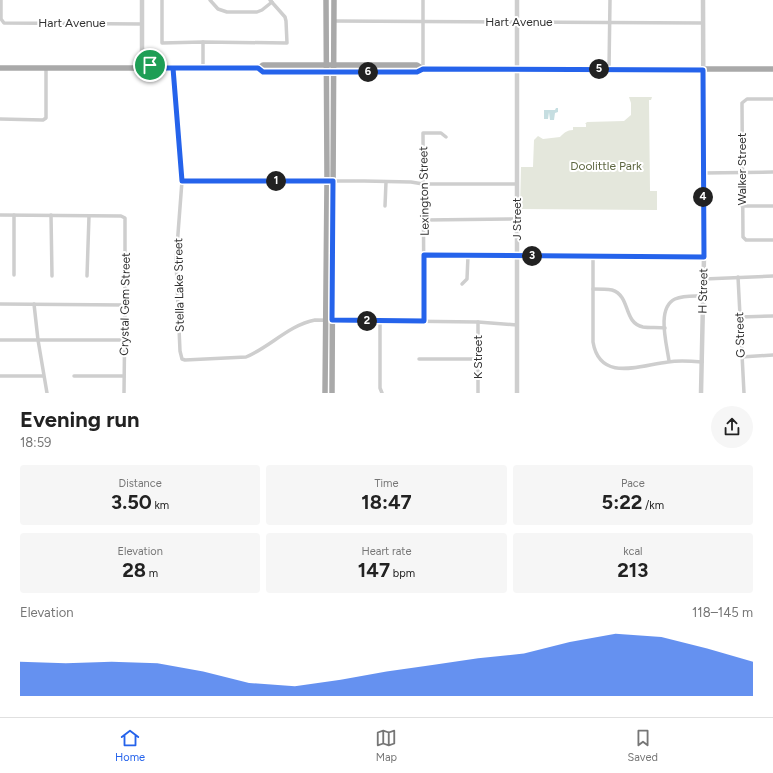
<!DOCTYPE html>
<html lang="en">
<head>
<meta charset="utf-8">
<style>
  body { margin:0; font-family:Figtree,sans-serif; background:#f6f6f6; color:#222; height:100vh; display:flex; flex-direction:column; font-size:15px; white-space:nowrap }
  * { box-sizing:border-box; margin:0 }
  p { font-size:13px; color:#767676 }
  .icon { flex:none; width:22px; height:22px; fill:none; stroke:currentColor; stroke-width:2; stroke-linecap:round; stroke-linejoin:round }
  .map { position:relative; height:393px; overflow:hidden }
  .side { display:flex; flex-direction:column; background:#fff; flex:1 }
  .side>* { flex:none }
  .pin { position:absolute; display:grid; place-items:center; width:34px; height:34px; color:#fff; margin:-17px; border:2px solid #fff; border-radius:50%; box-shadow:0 1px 4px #0007 }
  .km { position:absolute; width:20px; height:20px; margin:-10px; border-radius:50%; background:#222; color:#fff; font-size:11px; line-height:20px; text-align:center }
  .round { display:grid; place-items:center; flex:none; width:42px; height:42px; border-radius:21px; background:#f6f6f6 }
  .headline { display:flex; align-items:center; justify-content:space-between; height:68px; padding:0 20px }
  h1 { font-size:22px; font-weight:700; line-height:30px }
  .figures { display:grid; grid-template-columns:repeat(3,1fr); gap:6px; height:68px; padding:4px 20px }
  .figures div { display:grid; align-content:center; border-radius:4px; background:#f6f6f6; text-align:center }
  .figures b { font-size:20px; font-weight:700 }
  .figures small { font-size:11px; font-weight:400 }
  .figures p { font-size:11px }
  .chart { height:112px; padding:8px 20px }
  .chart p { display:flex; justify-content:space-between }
  .chart svg { width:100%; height:72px; margin-top:4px; fill:#2563eb; opacity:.7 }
  .tabs { display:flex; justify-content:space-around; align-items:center; height:56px; border-top:1px solid #e0e0e0; background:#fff; font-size:11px; color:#767676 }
  .tabs a { display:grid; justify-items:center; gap:2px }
  .tabs .on { color:#2563eb }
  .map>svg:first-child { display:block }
  .green { fill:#e4e7dc }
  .water { fill:#c6dee1 }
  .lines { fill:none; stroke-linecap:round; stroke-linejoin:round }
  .minor { stroke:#cecece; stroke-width:3.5 }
  .tertiary { stroke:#cecece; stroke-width:4.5 }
  .primary { stroke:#a9a9a9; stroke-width:5.5 }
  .route-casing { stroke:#fff; stroke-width:8 }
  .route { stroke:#2563eb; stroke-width:5 }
  .labels { text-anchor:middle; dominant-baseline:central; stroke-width:4; stroke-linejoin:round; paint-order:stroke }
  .street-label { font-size:12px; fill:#313131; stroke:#fff }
  .park-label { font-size:12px; fill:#5f6843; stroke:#fff }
</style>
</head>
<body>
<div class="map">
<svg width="773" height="393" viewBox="0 0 773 393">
  <rect width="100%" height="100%" fill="#fff"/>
  <path class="green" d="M629,97H652L651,100H649L650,191H657V210L520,209L521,167H533L534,140L538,136L543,139L560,137C564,133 567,130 573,130V127H586V124H585L587,122L624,121L631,115V103Z"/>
  <polygon class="water" points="556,108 558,108 558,112 555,113 554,120 550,120 549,112 548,119 544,119 544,110 555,110"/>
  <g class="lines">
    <g class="minor">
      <polyline points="1,0 1,19 4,23 142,24"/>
      <polyline points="162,0 162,43 203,42 287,43 286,21 285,17 270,0"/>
      <polyline points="210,0 218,9 227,12 257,12 262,10 272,2"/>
      <polyline points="334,21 703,23"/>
      <path d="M173,68L182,181L176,260L180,351L182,359L185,360L246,357C270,347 289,325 315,320L478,322L517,325"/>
      <polyline points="203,68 203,42"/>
      <polyline points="423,69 423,0"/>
      <polyline points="609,69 610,0"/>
      <polyline points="773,99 747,99 742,103 742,105 743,237 746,240 773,240"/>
      <polyline points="0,119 43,120 46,118 46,68"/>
      <polyline points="703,173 773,172"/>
      <polyline points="182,181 364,181 411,182 423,184 517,184"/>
      <polyline points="385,206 386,182"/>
      <polyline points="742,206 773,206"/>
      <polyline points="0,215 121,216 125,218 125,305 124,393"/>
      <polyline points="51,215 52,276"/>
      <polyline points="425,220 517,219"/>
      <polyline points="425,255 517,255"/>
      <path d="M593,257V342C600,383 641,365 668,362C679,360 691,361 702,362"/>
      <polyline points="14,275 14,215"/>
      <polyline points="87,276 89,216"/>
      <polyline points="738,277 744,393"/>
      <polyline points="704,279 773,276"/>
      <polyline points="462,284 467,279 468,256"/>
      <path d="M593,289C599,289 606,289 612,290C631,296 623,323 643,327C650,328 658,327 665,328"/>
      <polyline points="0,304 125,305"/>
      <polyline points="34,304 38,340 47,393"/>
      <polyline points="740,317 773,316"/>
      <polyline points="380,321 380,388 382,393"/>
      <polyline points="424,321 423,133 441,133 446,137"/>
      <polyline points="478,322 478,393"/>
      <polyline points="0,340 125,340"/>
      <polyline points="741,357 773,355"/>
      <polyline points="419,359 478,359"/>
      <path d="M669,361C667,345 656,308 675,299C684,295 694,296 703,296"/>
      <polyline points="0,376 43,376"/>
      <polyline points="74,376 124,376"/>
    </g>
    <g class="tertiary">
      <polyline points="142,0 142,68"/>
      <polyline points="517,0 517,393"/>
      <polyline points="517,255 704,257"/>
      <polyline points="701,393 704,257 703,0"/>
    </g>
    <g class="primary">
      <polyline points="0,68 146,68 150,71 153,71 157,68 258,69 263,72 417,72 423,69"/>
      <polyline points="146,68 150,65 153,65 157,68"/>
      <polyline points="258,69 263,65 417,65 423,69 773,69"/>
      <polyline points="325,393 327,181 326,0"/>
      <polyline points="332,393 334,0"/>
    </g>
  </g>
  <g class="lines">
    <g class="route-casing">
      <polyline id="route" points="150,65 153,65 157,68 173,68 182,181 333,181 332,320 424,321 424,255 704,257 703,70 423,69 417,72 263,72 258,68 157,68 153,71 150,71 146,68 150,65"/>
    </g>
    <use href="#route" class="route"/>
  </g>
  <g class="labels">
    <g class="street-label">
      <text x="519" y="22">Hart Avenue</text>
      <text x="72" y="23">Hart Avenue</text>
      <text transform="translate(742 169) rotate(-90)">Walker Street</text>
      <text transform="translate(424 191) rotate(-91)">Lexington Street</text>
      <text transform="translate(517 219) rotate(-90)">J Street</text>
      <text transform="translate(179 285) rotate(-91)">Stella Lake Street</text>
      <text transform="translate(703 291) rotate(-89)">H Street</text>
      <text transform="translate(125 304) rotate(-89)">Crystal Gem Street</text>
      <text transform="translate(740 335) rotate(-92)">G Street</text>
      <text transform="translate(478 357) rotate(-90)">K Street</text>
    </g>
    <g class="park-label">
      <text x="606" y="166">Doolittle Park</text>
    </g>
  </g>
</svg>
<div class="pin" style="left:150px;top:65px;background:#1e9e55"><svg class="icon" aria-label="arrive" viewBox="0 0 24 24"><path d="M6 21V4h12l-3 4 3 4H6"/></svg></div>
<b class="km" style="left:276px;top:181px">1</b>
<b class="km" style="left:367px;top:321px">2</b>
<b class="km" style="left:532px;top:256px">3</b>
<b class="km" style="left:703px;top:197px">4</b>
<b class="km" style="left:599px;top:69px">5</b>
<b class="km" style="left:368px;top:72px">6</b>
</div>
<section class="side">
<div class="headline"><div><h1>Evening run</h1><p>18:59</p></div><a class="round"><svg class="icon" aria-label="share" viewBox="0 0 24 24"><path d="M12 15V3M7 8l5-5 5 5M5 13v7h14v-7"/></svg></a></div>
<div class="figures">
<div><p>Distance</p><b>3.50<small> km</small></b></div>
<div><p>Time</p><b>18:47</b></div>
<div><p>Pace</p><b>5:22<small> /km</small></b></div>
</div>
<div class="figures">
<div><p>Elevation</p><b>28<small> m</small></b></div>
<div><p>Heart rate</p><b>147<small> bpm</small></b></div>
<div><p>kcal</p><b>213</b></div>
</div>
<div class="chart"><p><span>Elevation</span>118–145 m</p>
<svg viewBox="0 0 160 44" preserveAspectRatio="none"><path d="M0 44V23L10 24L20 23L30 24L40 29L50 36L60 38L70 34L80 29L90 25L100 21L110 18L120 11L130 6L140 8L150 15L160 23V44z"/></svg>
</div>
</section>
<nav class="tabs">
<a class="on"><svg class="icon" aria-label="home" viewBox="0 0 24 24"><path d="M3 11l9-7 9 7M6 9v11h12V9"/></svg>Home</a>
<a><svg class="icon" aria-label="map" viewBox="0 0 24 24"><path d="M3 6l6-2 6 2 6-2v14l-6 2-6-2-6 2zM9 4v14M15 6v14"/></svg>Map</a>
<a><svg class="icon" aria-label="saved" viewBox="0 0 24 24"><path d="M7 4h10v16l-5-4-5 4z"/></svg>Saved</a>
</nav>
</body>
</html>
